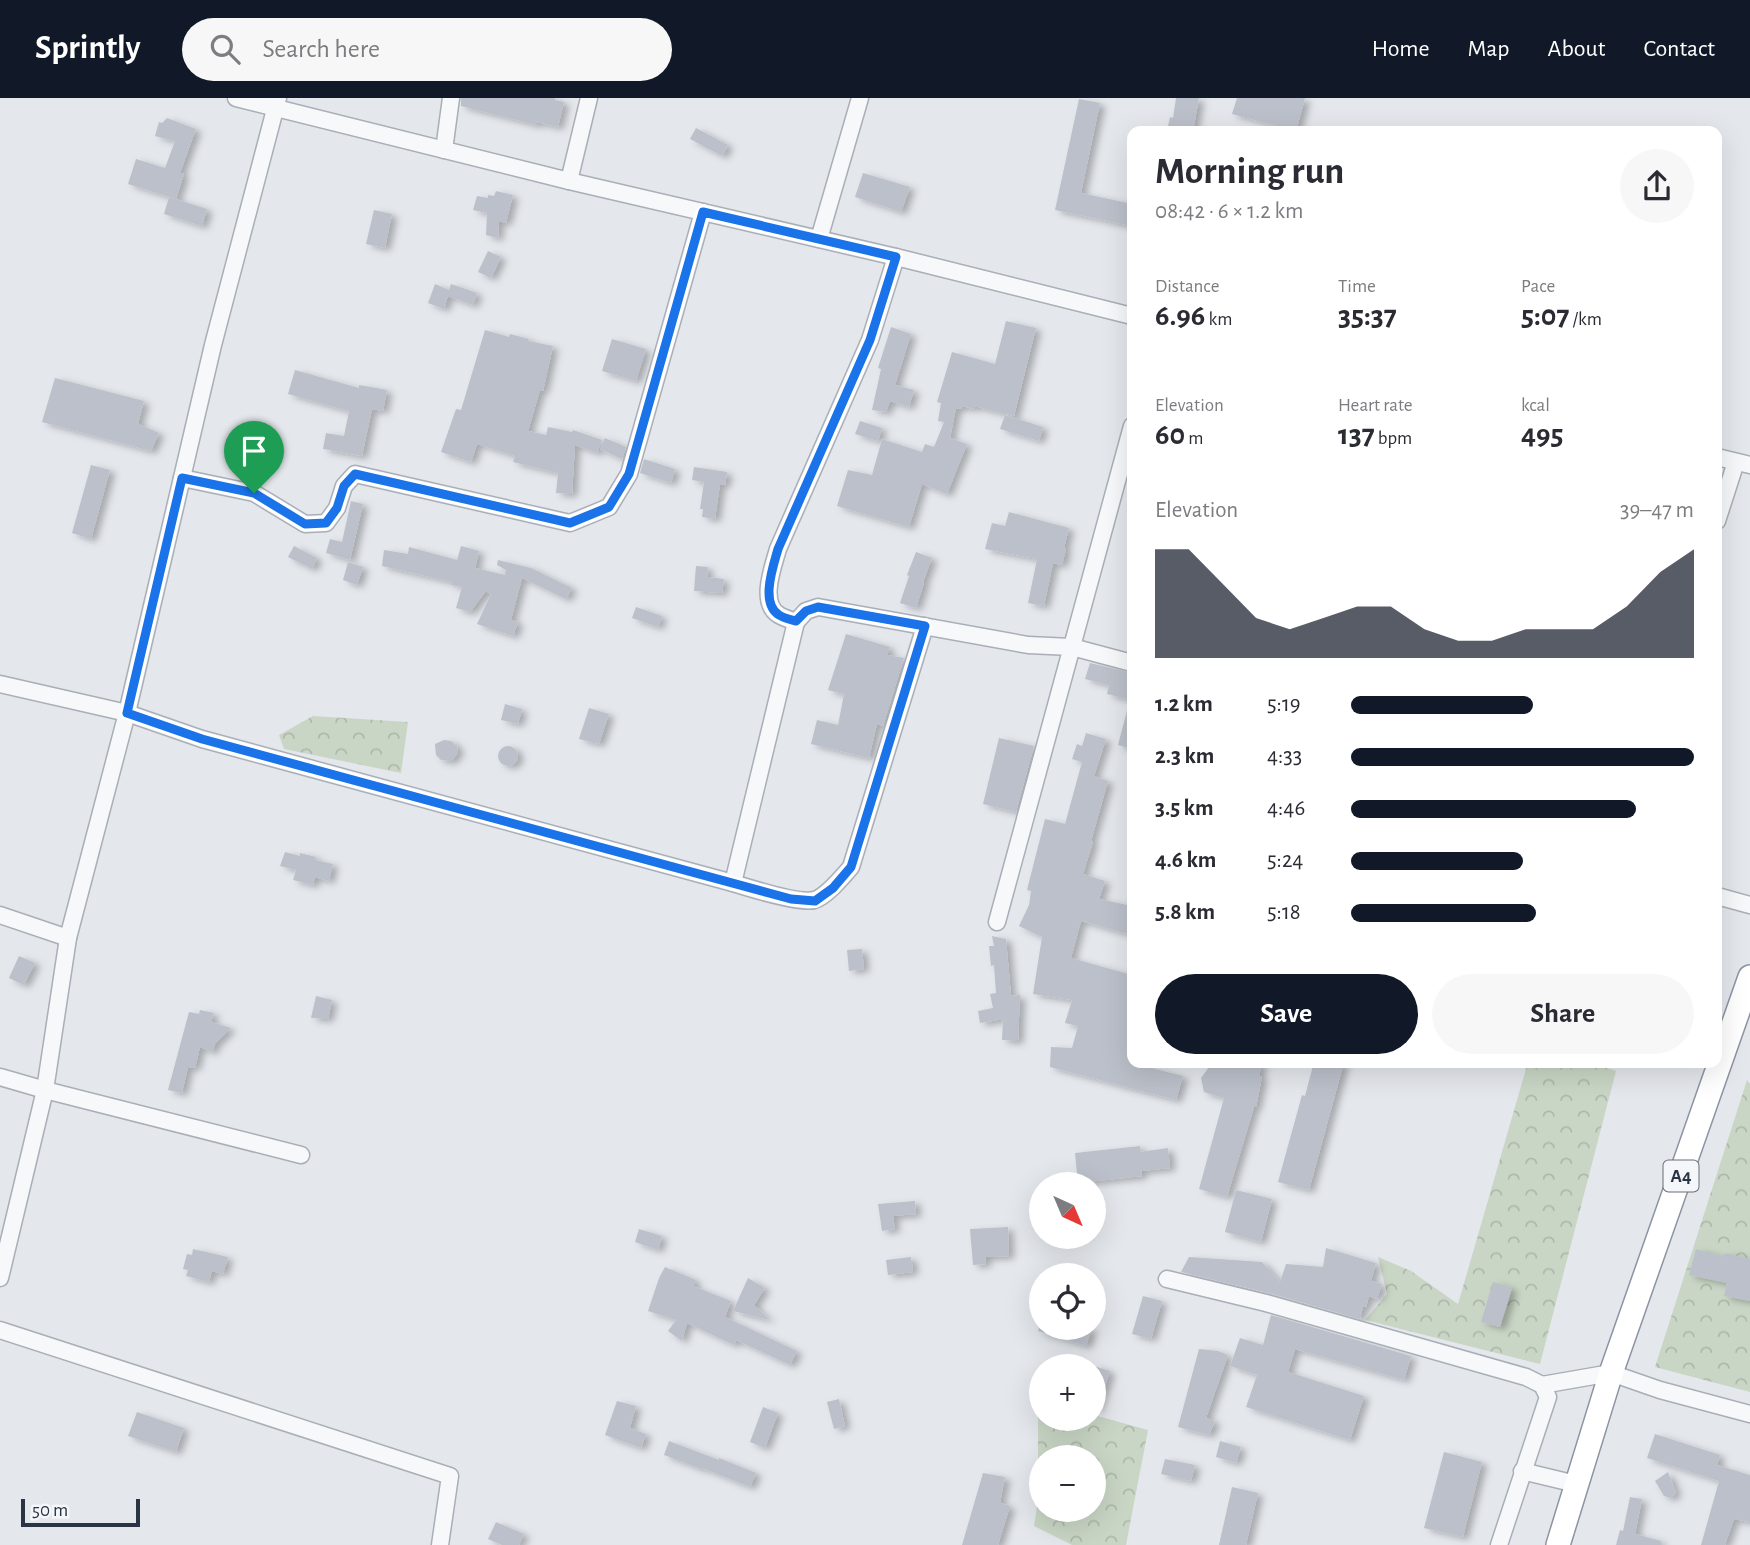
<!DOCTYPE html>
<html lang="en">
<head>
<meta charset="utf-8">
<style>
  body { margin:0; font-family:"Alegreya Sans",sans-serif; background:#f7f7f7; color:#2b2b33; height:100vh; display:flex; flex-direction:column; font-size:26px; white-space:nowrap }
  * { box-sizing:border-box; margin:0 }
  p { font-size:23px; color:#7c7c81 }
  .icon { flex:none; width:38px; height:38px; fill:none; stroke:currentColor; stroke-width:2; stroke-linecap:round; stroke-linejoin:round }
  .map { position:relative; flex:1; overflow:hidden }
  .sheet { position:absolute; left:1127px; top:28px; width:595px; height:942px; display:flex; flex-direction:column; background:#fff; border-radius:14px; box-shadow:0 7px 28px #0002 }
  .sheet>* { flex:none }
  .needle { width:46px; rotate:136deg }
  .buttons { position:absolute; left:1029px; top:1074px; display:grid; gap:14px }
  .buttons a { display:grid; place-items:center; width:77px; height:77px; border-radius:50%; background:#fff; box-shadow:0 7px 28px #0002; font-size:35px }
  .scale { position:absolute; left:21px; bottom:18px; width:119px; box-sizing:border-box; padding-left:7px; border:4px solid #2b3445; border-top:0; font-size:19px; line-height:24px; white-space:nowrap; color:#2b3445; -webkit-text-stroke:5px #f4f6f9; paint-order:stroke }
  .pin { position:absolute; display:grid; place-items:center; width:60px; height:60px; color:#fff; margin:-72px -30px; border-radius:50% 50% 50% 0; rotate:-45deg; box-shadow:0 0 7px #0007 }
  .pin .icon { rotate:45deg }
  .round { display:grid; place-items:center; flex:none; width:74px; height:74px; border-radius:37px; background:#f7f7f7 }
  .overview { display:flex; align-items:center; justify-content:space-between; height:119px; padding:0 28px }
  h1 { font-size:38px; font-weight:700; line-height:52px }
  .stats { display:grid; grid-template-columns:repeat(3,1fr); gap:10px; height:119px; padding:7px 28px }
  .stats div { display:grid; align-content:center }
  .stats b { font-size:30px; font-weight:700 }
  .stats small { font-size:19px; font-weight:400 }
  .stats p { font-size:19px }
  .chart { height:196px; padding:14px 28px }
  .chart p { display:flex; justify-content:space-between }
  .chart svg { width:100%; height:126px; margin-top:7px; fill:#111827; opacity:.7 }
  .cta { display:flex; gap:14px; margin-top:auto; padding:14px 28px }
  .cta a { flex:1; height:80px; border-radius:42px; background:#111827; color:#fff; font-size:28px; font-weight:700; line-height:80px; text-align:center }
  .cta a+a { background:#f7f7f7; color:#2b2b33 }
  ul { padding:0 28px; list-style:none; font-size:23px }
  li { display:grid; grid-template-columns:112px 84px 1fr; align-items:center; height:52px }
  li i { height:18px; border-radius:9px; background:#111827 }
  header { display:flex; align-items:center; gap:42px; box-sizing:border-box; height:98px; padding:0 35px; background:#111827; color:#fff }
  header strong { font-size:33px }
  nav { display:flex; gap:38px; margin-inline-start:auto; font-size:24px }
  .search { width:490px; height:63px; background:#f7f7f7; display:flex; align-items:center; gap:18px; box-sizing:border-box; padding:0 24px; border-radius:38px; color:#7c7c81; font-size:26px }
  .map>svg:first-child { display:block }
  .forest { fill:url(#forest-crowns); fill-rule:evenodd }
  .building { fill:#bbc0ca; filter:url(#shadow) }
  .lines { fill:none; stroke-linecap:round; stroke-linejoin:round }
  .minor-casing { stroke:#a9aeb7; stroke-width:19 }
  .highway-casing { stroke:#8b94a3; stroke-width:26 }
  .minor { stroke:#f7f8fa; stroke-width:16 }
  .highway { stroke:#fff; stroke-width:23 }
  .route-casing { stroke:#fff; stroke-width:14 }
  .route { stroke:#1a73e8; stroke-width:9 }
  .labels { text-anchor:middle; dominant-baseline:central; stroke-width:5; stroke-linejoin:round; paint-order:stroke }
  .shield { fill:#f4f6f9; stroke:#676e7b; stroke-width:2 }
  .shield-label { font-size:19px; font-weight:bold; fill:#2b3445 }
</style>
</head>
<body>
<header>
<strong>Sprintly</strong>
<div class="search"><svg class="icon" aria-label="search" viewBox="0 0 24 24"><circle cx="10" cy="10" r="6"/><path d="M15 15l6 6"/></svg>Search here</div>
<nav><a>Home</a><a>Map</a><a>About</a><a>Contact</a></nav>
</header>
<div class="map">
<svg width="1750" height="1447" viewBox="0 0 1750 1447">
  <defs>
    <pattern id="forest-crowns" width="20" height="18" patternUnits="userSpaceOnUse" patternTransform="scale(1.75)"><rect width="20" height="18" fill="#c9d6c5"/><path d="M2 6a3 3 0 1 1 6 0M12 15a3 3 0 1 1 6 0" fill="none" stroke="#adb8ab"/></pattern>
    <filter id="shadow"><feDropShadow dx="5.5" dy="3" stdDeviation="3.5" flood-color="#0004"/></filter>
  </defs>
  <rect width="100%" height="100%" fill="#e4e7ec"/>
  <g class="forest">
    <polygon points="313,618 408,624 401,675 284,651 279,637"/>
    <polygon points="1528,964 1588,964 1616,973 1540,1266 1365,1222 1387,1196 1378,1159 1411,1173 1458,1206"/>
    <polygon points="1747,982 1750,986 1750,1294 1655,1269"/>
    <path d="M1094,1317L1148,1332L1126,1447H1072L1034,1428L1038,1404V1319L1058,1325L1063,1321H1094ZM1041,1360H1094V1412H1041Z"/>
  </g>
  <g class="building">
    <polygon points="461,0 555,0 555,2 564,4 558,29 537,24 537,27 461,8"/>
    <polygon points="1176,0 1199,0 1193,33 1167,33 1170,19 1173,20"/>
    <polygon points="1237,0 1305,0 1296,33 1232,16"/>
    <polygon points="1079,1 1100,5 1081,95 1132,106 1132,128 1055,112"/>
    <polygon points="167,20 196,31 180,75 184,76 176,101 128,86 136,61 165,70 175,43 155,38 159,24 162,25"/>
    <polygon points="696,30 728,47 722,58 690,41"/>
    <polygon points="863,75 910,89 901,114 855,99"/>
    <polygon points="496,93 513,97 506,125 499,123 498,140 486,137 487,115 473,112 477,98 488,100 488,97 494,98"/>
    <polygon points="169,99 207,111 202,128 164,116"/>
    <polygon points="374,112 392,116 385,150 366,146"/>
    <polygon points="488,153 501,159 491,180 478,174"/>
    <polygon points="435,186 449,192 451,186 477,195 473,207 448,198 444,211 428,205"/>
    <polygon points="1006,223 1036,230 1014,318 974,308 973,311 962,308 961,311 956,310 950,340 967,346 947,396 922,386 909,429 837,408 848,372 872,377 882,341 922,354 925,346 934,349 944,324 938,323 941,305 937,304 952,254 995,266"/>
    <polygon points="891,229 911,236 895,287 914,292 909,309 890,303 886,314 872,312 881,271 878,270"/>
    <polygon points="485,232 509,239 510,236 529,241 528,243 553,248 543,293 540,292 528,333 546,337 548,329 572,334 573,332 602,342 597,355 575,347 572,396 556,395 558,375 513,364 515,358 477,346 471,364 441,354 456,311 461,312"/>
    <polygon points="612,241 646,251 636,283 602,273"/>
    <polygon points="295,272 359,290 359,287 387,292 383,313 372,311 362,358 323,351 326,335 344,338 349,313 288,296"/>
    <polygon points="55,280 144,303 138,326 159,335 151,353 42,324"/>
    <polygon points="1005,317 1043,329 1039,343 1000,331"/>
    <polygon points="860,323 882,330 878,343 855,336"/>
    <polygon points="246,329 261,334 252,362 237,357"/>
    <polygon points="605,340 626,349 622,361 600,351"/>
    <polygon points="644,361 675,371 671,385 640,375"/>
    <polygon points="91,367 110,372 91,441 72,435"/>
    <polygon points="694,369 727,374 725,387 720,386 715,421 702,419 703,411 700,411 704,384 692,382"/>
    <polygon points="351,403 363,406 350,462 326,455 330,441 342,444"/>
    <polygon points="1009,414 1069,430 1064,450 1066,451 1062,467 1053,465 1044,508 1028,505 1037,461 985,451 992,425 1005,428"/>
    <polygon points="294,448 317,460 312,471 288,459"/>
    <polygon points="461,448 479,453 475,470 505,477 506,472 497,467 498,462 531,470 572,490 566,501 522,480 511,522 518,524 513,538 477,526 491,496 486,493 470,514 456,510 462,489 451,487 452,484 382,468 384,452 408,456 409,449 457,462"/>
    <polygon points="916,454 932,460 923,484 924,485 916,510 900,505 909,478 907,477"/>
    <polygon points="348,464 363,469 357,487 343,482"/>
    <polygon points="696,468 708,469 707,479 724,481 722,495 694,493"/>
    <polygon points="636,509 662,518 658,529 632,520"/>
    <polygon points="846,536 890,549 887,557 904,560 883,628 877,626 869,660 811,646 817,622 838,627 844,596 828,592"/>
    <polygon points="1090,565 1132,575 1132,602 1107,596 1109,587 1085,581"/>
    <polygon points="505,606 522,611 518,626 501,622"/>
    <polygon points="1128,609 1132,610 1132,651 1118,647"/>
    <polygon points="589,610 609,616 599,646 579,641"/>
    <polygon points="1086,635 1106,641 1094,678 1108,683 1091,743 1093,744 1083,776 1105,783 1099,801 1132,808 1132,837 1081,823 1071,860 1132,877 1132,965 1183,978 1176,1002 1050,969 1051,949 1072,950 1078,928 1065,925 1072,902 1033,896 1042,839 1019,828 1029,807 1031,793 1027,792 1045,721 1065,726 1082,664 1072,661 1077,646 1082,648"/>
    <polygon points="999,640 1034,648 1016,714 983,706"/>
    <polygon points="444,642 451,643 457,648 458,655 451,663 441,662 436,657 435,646"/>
    <circle cx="508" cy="658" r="10"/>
    <polygon points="285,754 300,758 300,755 316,759 315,762 333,766 329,783 315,779 313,787 293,782 296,772 280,768"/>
    <polygon points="992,838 1006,841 1011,898 1020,897 1018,943 1002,942 1003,921 980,925 978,913 993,910 990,896 996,895 994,867 991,868 989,848 994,848"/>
    <polygon points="862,851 864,871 849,873 847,852"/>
    <polygon points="19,858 35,865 24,887 9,880"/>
    <polygon points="316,898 332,902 328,921 311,920"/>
    <polygon points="200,912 214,915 211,924 231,930 215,946 212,954 200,949 195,970 188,969 182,995 168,992 189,914 199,916"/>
    <polygon points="1232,964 1262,964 1259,978 1262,979 1256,1009 1254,1009 1227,1099 1199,1091 1224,1000 1204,994 1201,980 1209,969 1219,967 1230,970"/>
    <polygon points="1314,964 1344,964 1309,1092 1278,1084 1302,997 1305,998"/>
    <polygon points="1140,1048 1140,1054 1168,1050 1170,1070 1141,1073 1142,1078 1078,1085 1075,1055"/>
    <polygon points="1236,1092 1272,1101 1261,1144 1225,1134"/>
    <polygon points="915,1103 916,1116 893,1118 895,1131 882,1133 878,1106"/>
    <polygon points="1008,1129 1009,1158 985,1159 986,1166 973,1167 970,1131"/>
    <polygon points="639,1131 662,1138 658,1152 635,1144"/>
    <polygon points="1326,1150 1376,1165 1371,1183 1382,1186 1377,1201 1369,1198 1366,1209 1363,1208 1360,1221 1269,1195 1181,1174 1189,1159 1262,1164 1280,1184 1286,1166 1323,1169"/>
    <polygon points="193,1151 228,1159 223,1176 212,1173 209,1184 186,1178 188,1172 183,1171 187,1156 192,1157"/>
    <polygon points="1696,1151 1724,1159 1725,1155 1750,1161 1750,1203 1724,1198 1727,1185 1689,1177"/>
    <polygon points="911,1159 913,1174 888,1177 886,1162"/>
    <polygon points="665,1169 696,1182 693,1188 731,1203 725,1219 797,1253 790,1267 736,1242 734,1247 687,1225 682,1243 668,1233 676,1222 648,1213 659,1180"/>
    <polygon points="748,1180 765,1190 754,1207 770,1222 733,1213"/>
    <polygon points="1493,1184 1512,1190 1500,1229 1481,1224"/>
    <polygon points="1143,1198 1162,1203 1151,1241 1132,1236"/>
    <polygon points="1271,1217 1411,1258 1404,1282 1295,1251 1288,1274 1364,1298 1350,1342 1246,1309 1257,1277 1230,1268 1240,1240 1263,1247"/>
    <polygon points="1039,1230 1092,1230 1086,1248 1038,1233"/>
    <polygon points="1199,1251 1218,1253 1228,1257 1206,1320 1215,1323 1209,1337 1178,1329"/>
    <polygon points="1094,1268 1110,1273 1096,1314 1094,1314"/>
    <polygon points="839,1301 845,1328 834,1331 827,1304"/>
    <polygon points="617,1303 636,1308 630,1330 646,1336 641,1350 605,1337"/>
    <polygon points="763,1309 778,1315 765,1350 750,1344"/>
    <polygon points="137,1314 184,1330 176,1354 128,1338"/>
    <polygon points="1655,1336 1720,1357 1717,1367 1750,1377 1750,1424 1734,1421 1725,1447 1701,1447 1719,1383 1647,1360"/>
    <polygon points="669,1343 719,1362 719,1360 756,1375 750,1389 702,1370 701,1371 664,1357"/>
    <polygon points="1220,1343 1241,1349 1236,1365 1216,1359"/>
    <polygon points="1444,1354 1482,1364 1463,1439 1424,1430"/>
    <polygon points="1165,1361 1195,1367 1191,1383 1161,1376"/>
    <polygon points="1668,1374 1676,1395 1671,1400 1664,1398 1655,1383"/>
    <polygon points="983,1375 1005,1379 1000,1405 1010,1408 998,1447 962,1447"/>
    <polygon points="1232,1389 1258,1395 1246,1447 1219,1447"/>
    <polygon points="1630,1399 1642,1401 1635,1436 1661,1443 1661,1447 1616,1447 1620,1432 1623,1433"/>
    <polygon points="496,1424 524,1436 519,1447 502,1447 488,1441"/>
  </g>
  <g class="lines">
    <g class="minor-casing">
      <g id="minor">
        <polyline points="236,0 569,83 896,159 1132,218"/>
        <polyline points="444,52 451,0"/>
        <polyline points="569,83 589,0"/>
        <polyline points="819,141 860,0"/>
        <path d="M896,159L870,242L778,451C773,469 759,505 779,517C784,520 791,522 796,524L806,513L818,509L1028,547L1072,549L1132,565"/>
        <polyline points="1717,359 1750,367"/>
        <polyline points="182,380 254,395 305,426 326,425 337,410 344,388 355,376 570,425 609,409 629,376 703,114"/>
        <polyline points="1717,423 1736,364"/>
        <path d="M0,586L127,615L202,641L733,785C749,790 800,806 814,802C826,799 843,778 851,769L925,528"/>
        <polyline points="733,785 796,524"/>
        <polyline points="1717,798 1750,807"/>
        <polyline points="0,817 68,840"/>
        <polyline points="997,824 1132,328"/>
        <polyline points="0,979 45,992 301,1057"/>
        <polyline points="0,1180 45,992 68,840 127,615 213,247 278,0"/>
        <polyline points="1167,1181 1266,1205 1526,1279 1542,1287 1548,1299 1499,1447"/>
        <polyline points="0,1232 450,1378 440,1447"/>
        <polyline points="1542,1287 1611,1275 1660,1292 1750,1316"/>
        <polyline points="1522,1373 1576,1386"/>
      </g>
    </g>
    <g class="highway-casing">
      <polyline id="highway" points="1558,1447 1611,1275 1750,879"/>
    </g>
    <use href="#minor" class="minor"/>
    <use href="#highway" class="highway"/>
  </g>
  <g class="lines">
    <g class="route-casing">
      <path id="route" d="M703,114L896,159L870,242L778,451C773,469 760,505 779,517C784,520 791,522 796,523L806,513L818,509L925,528L851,769L833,790L815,803L791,801L202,641L127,615L182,380L254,395L305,426L326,425L337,410L344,388L355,376L570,425L609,409L629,376Z"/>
    </g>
    <use href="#route" class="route"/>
  </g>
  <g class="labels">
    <rect class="shield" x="1663.5" y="1062.5" width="35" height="31" rx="5"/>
    <g class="shield-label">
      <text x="1681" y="1078">A4</text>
    </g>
  </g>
</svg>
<div class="buttons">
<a><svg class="needle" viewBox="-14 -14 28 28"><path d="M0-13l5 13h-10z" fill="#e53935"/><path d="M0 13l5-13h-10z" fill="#7c7c81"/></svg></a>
<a><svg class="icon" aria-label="locate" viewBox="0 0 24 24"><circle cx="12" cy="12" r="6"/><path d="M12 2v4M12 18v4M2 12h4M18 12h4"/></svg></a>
<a>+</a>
<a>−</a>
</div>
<div class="scale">50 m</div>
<div class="pin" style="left:254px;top:395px;background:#1e9e55"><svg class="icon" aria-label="arrive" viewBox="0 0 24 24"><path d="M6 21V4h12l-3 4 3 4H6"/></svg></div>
<section class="sheet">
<div class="overview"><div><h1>Morning run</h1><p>08:42 · 6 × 1.2 km</p></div><a class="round"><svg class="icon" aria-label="share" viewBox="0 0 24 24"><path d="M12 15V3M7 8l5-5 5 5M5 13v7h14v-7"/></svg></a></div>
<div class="stats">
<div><p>Distance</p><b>6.96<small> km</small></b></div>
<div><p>Time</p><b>35:37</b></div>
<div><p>Pace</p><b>5:07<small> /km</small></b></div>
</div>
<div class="stats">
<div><p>Elevation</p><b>60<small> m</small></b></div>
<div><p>Heart rate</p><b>137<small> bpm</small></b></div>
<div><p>kcal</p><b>495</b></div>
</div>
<div class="chart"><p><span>Elevation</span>39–47 m</p>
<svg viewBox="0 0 160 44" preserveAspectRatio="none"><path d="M0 44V6L10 6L20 18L30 30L40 34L50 30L60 26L70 26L80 34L90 38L100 38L110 34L120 34L130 34L140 26L150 14L160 6V44z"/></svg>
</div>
<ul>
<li><b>1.2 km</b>5:19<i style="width:53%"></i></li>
<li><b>2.3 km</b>4:33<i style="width:100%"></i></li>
<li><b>3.5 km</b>4:46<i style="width:83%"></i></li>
<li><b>4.6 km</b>5:24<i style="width:50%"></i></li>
<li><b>5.8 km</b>5:18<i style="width:54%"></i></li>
</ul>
<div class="cta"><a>Save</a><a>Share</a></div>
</section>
</div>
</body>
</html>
